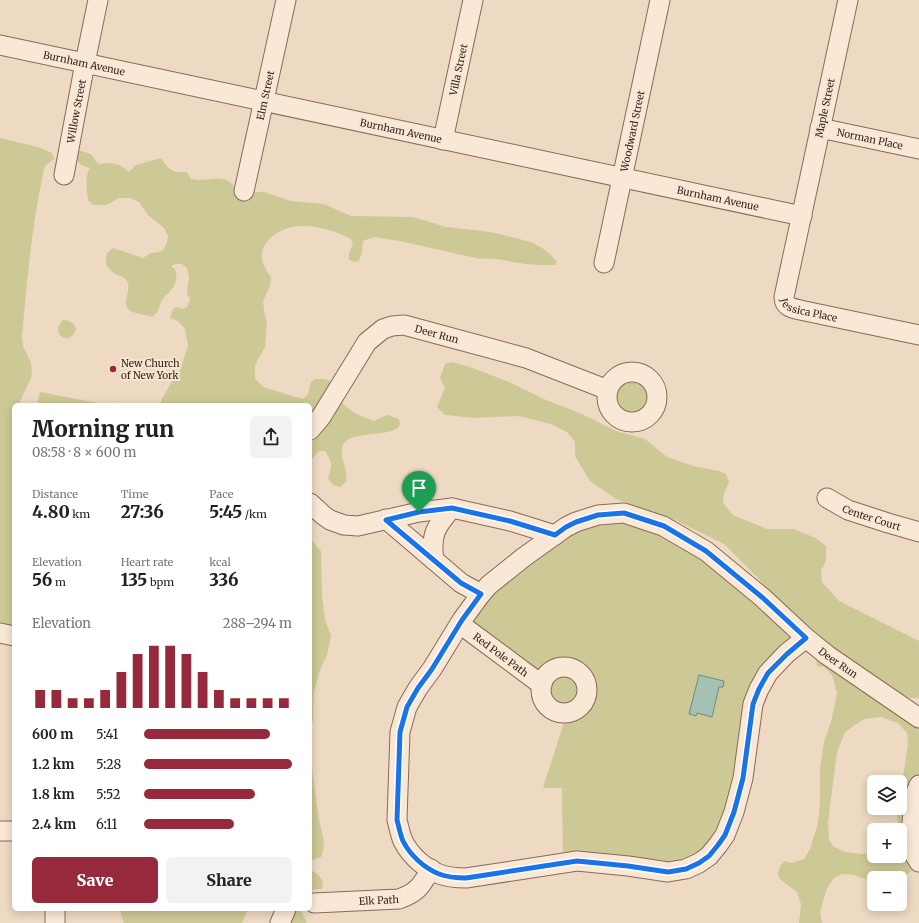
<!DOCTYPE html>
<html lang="en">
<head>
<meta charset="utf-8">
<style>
  body { margin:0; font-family:Merriweather,serif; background:#f2f2f2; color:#222; height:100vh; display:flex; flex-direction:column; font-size:15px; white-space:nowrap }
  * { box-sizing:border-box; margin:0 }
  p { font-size:13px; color:#767676 }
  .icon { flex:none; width:22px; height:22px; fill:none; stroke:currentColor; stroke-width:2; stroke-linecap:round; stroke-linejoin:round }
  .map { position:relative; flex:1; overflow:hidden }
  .details { position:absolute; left:12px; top:403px; width:300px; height:508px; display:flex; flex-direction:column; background:#fff; border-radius:6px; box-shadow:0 2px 10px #0003 }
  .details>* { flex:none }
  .fabs { position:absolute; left:867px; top:775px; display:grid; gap:8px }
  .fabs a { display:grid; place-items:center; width:40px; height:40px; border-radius:6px; background:#fff; box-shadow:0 2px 10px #0003; font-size:20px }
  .pin { position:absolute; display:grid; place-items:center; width:34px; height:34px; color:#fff; margin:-41px -17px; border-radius:50% 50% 50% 0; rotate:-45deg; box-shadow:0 0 4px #0007 }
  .pin .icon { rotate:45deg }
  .round { display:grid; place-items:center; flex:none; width:42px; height:42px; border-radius:6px; background:#f2f2f2 }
  .headline { display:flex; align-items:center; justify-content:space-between; height:68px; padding:0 20px }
  h1 { font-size:22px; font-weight:800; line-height:30px }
  .stats { display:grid; grid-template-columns:repeat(3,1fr); gap:6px; height:68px; padding:4px 20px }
  .stats div { display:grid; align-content:center }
  .stats b { font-size:17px; font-weight:800 }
  .stats small { font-size:11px; font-weight:400 }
  .stats p { font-size:11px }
  .chart { height:112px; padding:8px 20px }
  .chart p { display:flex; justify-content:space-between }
  .chart svg { width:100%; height:72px; margin-top:4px; stroke:#97293d; stroke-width:6 }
  .primary-button { display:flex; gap:8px; margin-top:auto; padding:8px 20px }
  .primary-button a { flex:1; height:46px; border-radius:6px; background:#97293d; color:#fff; font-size:16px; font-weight:800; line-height:46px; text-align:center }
  .primary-button a+a { background:#f2f2f2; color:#222 }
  ul { padding:0 20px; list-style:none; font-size:13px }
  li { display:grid; grid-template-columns:64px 48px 1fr; align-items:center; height:30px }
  li i { height:10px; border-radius:5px; background:#97293d }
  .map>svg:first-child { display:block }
  .green { fill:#ccc996; fill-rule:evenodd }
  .water { fill:#a4c1b3; stroke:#6b8f80 }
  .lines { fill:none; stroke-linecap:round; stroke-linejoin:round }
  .minor-casing { stroke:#886a59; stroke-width:21 }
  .minor { stroke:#f9e8d5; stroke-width:19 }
  .route-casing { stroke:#fff; stroke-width:8 }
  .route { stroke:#1a73e8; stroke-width:5 }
  .poi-dot { fill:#97293d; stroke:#f6e5d1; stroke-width:1.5 }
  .labels { text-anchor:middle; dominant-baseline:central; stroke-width:4; stroke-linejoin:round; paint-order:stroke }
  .street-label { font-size:10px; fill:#38261d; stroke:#f6e5d1 }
  .poi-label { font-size:10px; fill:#38261d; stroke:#f6e5d1; text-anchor:start }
</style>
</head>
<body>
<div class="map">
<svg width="919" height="923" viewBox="0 0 919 923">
  <rect width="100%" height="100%" fill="#eed9c2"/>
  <g class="green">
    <path d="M0,138L38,147L52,153L54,159L46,165L44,169C32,224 27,280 22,336L23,346L31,363L32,376L20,401L19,405H14V630L0,628Z"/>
    <path d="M78,150L91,154L98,164C111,162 120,163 129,172L136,165L161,158C169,170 172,173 187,172L191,179C204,183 219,174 230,182C234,184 234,189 238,192H264L291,201L324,204L351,216L413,217L446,227L491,232L531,242L542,248L549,253L557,262L554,265C544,265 534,265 525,264C509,262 496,257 480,259L400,241L374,237L363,241C362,248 362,254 359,261L355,262L349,260C348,254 350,250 353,245L351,239C338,232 319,226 304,226C287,225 263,236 262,255C261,262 267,272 271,277L270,286L263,301L265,316L267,322L265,347L258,359L255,367V378L263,387L303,399L308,394L311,382L315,379H325L330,381C334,387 336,393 339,398C346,411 361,416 374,421L387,415L399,419L400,424C399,426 398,428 396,429C383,437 345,430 342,448C340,456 345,464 346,472C347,475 346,479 346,482L340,487L333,485L328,478C333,465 332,462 325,451H319L310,461V405H160L162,399L167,390L173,379L180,370L188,346L185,329L178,321L170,318L173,309L177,307L183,309L187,307L190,299L187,293L189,277L187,268L182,264H175L171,266L175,269C178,276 176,284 171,290C168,294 164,296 162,300C158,309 160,310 152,317C145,314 138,315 131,311C120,305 131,292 128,283C126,277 120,276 115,274C112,272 109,268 106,265C106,256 105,253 113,248L143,258L151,253L159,252L164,249L167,242L168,236L164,228L148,215L139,202L130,198H119L106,205H93L88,200C87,189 84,178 90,168L81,165L75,158Z"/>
    <path d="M63,320C70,320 74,323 76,329C70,348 49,334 63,320Z"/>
    <path d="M451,362L470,367L509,382L546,400L582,414L616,431L645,439L667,457L693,466L719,471L726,474L729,482L724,494L723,503L733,515L767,529H793L816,538L826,546V560L821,571L822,582L839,601L919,641V698H907L919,726V864L906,876L904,882L900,883V878H874V882L854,875L842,874L834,878L827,888L820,911L822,923H799L801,904L797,892L780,879L778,874L780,866L785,861L792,863L804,859L810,849L818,823L820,803V769L824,742L831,722L837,693L832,675L824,667L817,666L816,654L777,602L757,577L724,544L677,521L616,499L590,481L575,456V442L567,432L551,424L518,416L475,418L445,415L437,407L445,388L440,378L445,364ZM881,717L898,723L907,733L908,743L905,765L900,795V808H898L897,816L898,830H900V856H874V853L863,854L845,852L833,846L829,839L828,823L837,752L845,732L864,719Z"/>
    <circle cx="632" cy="397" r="25"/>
    <polygon points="40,392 108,405 109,405 37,405"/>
    <path d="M598,515L663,526L806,638L768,673L734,812L699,863H563L562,788H543L567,713C553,714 545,706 542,693L462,620L481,594Z"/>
    <polygon points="310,517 312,524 311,540 321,551 322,595 325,619 331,636 327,655 320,670 314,692 313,720 310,731"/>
    <path d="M310,746C312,769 315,792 318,814C320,830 328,841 321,857L310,861Z"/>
    <path d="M310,869C317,874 326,879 322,889H314L310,893Z"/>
    <polygon points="121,909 248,909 242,923 124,923 121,915"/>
    <polygon points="289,909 300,909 307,923 282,923"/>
  </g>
  <polygon class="water" points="699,675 724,681 723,687 719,687 712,717 697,713 696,716 689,714"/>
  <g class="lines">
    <g class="minor-casing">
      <g id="minor">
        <path id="s1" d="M848,0L784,297C784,307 792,308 800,310L919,335"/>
        <path id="s2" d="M0,45L802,216"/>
        <path id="s3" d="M820,128L919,149"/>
        <path id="s4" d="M443,140L473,0"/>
        <path id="s5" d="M64,175L85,63L98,0"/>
        <path id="s6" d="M244,191L286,0"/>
        <path id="s7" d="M604,263L660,0"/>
        <circle cx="632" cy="397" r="25"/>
        <path id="s8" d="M310,430L321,417L367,342L383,329L392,326L404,325L526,358L608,390"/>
        <path id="s9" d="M827,498L848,510L888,523L919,532"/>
        <polyline points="310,503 323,515 330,520 344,525 358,526 419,512 452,508 510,521 555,535"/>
        <polyline points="386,519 461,583 481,594"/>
        <path d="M434,560C430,535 436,526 452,508"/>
        <path id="s10" d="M460,624L542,685"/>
        <polyline points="0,633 14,636"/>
        <path id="s11" d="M806,638L787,653L768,673L759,689L753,704L743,778L734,812L725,835L718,845L709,856L699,863L686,869L668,872L628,866L577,861L466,878C457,878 447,877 439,874C424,868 410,855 403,841C400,834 399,827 397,820L400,732L407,707L418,688L432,669L462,620L481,594L489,585L524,557L566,527L576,522L598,515L624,513L663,526L706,551L763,598L806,638L827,655L919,718"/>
        <circle cx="564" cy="690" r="23"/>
        <polyline points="919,785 914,797 911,836 913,852 919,862"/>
        <polyline points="0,831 14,831"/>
        <path id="s12" d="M314,903L399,899C418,892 421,886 431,869"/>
        <polyline points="55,923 55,909"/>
        <polyline points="280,923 286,909"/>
      </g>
    </g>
    <use href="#minor" class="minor"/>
  </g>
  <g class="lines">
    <g class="route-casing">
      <path id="route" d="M452,508L510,521L555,535L566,527L576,522L598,515L624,513L664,526L706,551L763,598L806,638L787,654L768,673L759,689L753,704L743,778L734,812L725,835L718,845L709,856L699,863L686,869L668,872L628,866L577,861L466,878C457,878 447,877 439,874C424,868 410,855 403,841C400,834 399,827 397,820L400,732L407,707L418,688L432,669L462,620L481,594L461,583L386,520L419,512Z"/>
    </g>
    <use href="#route" class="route"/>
  </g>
  <circle class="poi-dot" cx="113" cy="369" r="4"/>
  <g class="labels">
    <g class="street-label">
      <text stroke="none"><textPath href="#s2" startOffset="86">Burnham Avenue</textPath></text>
      <text stroke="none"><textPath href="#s4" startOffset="72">Villa Street</textPath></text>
      <text stroke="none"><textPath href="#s6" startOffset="98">Elm Street</textPath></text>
      <text transform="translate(825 108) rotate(-78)">Maple Street</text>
      <text stroke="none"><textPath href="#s5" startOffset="65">Willow Street</textPath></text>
      <text stroke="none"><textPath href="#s2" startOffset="410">Burnham Avenue</textPath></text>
      <text stroke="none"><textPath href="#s7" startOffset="135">Woodward Street</textPath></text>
      <text stroke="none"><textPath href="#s3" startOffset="51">Norman Place</textPath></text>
      <text stroke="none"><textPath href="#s2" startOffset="734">Burnham Avenue</textPath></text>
      <text stroke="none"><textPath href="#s1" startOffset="335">Jessica Place</textPath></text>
      <text stroke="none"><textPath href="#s8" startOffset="181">Deer Run</textPath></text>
      <text stroke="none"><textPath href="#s9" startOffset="49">Center Court</textPath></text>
      <text stroke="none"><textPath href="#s10" startOffset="51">Red Pole Path</textPath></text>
      <text stroke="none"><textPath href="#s11" startOffset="1277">Deer Run</textPath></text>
      <text stroke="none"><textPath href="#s12" startOffset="65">Elk Path</textPath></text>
    </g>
    <g class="poi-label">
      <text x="121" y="363">New Church<tspan x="121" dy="12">of New York</tspan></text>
    </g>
  </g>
</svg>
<div class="fabs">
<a><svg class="icon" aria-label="layers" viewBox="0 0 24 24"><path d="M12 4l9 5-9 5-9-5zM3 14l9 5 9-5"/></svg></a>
<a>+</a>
<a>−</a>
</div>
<div class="pin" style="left:419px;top:512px;background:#1e9e55"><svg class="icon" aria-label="arrive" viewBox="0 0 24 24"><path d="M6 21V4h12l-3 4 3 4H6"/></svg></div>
<section class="details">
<div class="headline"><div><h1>Morning run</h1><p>08:58 · 8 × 600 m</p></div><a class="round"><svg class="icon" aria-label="share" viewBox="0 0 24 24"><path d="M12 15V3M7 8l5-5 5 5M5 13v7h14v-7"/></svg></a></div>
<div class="stats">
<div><p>Distance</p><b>4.80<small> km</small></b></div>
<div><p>Time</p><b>27:36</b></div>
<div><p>Pace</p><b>5:45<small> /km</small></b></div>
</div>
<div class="stats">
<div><p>Elevation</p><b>56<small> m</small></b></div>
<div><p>Heart rate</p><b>135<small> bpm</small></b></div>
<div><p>kcal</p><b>336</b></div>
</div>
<div class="chart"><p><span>Elevation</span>288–294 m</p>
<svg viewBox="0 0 160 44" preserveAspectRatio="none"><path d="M5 44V33M15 44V33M25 44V38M35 44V38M45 44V33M55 44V22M65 44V11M75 44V6M85 44V6M95 44V11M105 44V22M115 44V33M125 44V38M135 44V38M145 44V38M155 44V38"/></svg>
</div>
<ul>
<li><b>600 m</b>5:41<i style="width:85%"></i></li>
<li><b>1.2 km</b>5:28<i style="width:100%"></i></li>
<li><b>1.8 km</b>5:52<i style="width:75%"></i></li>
<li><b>2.4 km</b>6:11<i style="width:61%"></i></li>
</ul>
<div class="primary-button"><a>Save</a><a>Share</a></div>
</section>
</div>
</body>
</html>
